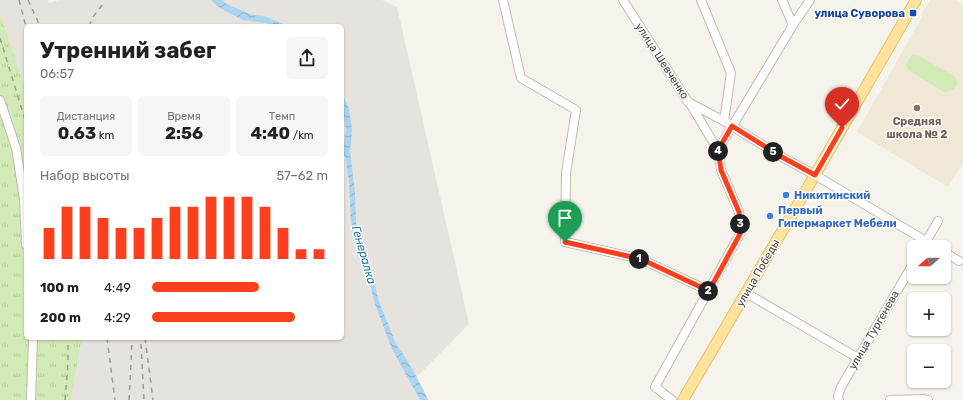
<!DOCTYPE html>
<html lang="ru">
<head>
<meta charset="utf-8">
<style>
  body { margin:0; font-family:Rubik,sans-serif; background:#f6f6f6; color:#202124; height:100vh; display:flex; flex-direction:column; font-size:15px; white-space:nowrap }
  * { box-sizing:border-box; margin:0 }
  p { font-size:13px; color:#757577 }
  .icon { flex:none; width:22px; height:22px; fill:none; stroke:currentColor; stroke-width:2; stroke-linecap:round; stroke-linejoin:round }
  .map { position:relative; flex:1; overflow:hidden }
  .details { position:absolute; left:24px; top:24px; width:320px; height:316px; display:flex; flex-direction:column; background:#fff; border-radius:6px; box-shadow:0 1px 3px #0004 }
  .details>* { flex:none }
  .needle { width:26px; rotate:250deg }
  .tools { position:absolute; left:907px; top:240px; display:grid; gap:8px }
  .tools a { display:grid; place-items:center; width:44px; height:44px; border-radius:6px; background:#fff; box-shadow:0 1px 3px #0004; font-size:20px }
  .pin { position:absolute; display:grid; place-items:center; width:34px; height:34px; color:#fff; margin:-41px -17px; border-radius:50% 50% 50% 0; rotate:-45deg; box-shadow:0 0 4px #0007 }
  .pin .icon { rotate:45deg }
  .km { position:absolute; width:20px; height:20px; margin:-10px; border-radius:50%; background:#222; color:#fff; font-size:11px; line-height:20px; text-align:center }
  .round { display:grid; place-items:center; flex:none; width:42px; height:42px; border-radius:6px; background:#f6f6f6 }
  .summary { display:flex; align-items:center; justify-content:space-between; height:68px; padding:0 16px }
  h1 { font-size:22px; font-weight:700; line-height:30px }
  .metrics { display:grid; grid-template-columns:repeat(3,1fr); gap:6px; height:68px; padding:4px 16px }
  .metrics div { display:grid; align-content:center; border-radius:6px; background:#f6f6f6; text-align:center }
  .metrics b { font-size:17px; font-weight:700 }
  .metrics small { font-size:11px; font-weight:400 }
  .metrics p { font-size:11px }
  .chart { height:112px; padding:8px 16px }
  .chart p { display:flex; justify-content:space-between }
  .chart svg { width:100%; height:72px; margin-top:4px; stroke:#fc3f1d; stroke-width:6 }
  ul { padding:0 16px; list-style:none; font-size:13px }
  li { display:grid; grid-template-columns:64px 48px 1fr; align-items:center; height:30px }
  li i { height:10px; border-radius:5px; background:#fc3f1d }
  .map>svg:first-child { display:block }
  .industrial { fill:#e6e2dd }
  .education { fill:#efe8d6 }
  .grass { fill:url(#grass-tufts) }
  .green { fill:#d2eab5 }
  .water { fill:url(#water-waves) }
  .lines { fill:none; stroke-linecap:round; stroke-linejoin:round }
  .minor-casing { stroke:#c2bbae; stroke-width:10 }
  .major-casing { stroke:#e6c16a; stroke-width:12 }
  .minor { stroke:#fff; stroke-width:8 }
  .major { stroke:#ffe39c; stroke-width:10 }
  .rail { stroke:#9a9a9a; stroke-width:1.5; stroke-dasharray:5 5; stroke-linecap:butt }
  .route-casing { stroke:#fff; stroke-width:8 }
  .route { stroke:#fc3f1d; stroke-width:5 }
  .transit-dot { fill:#1a4fb4; stroke:#fff; stroke-width:1.5 }
  .education-dot { fill:#8d6e63; stroke:#fff; stroke-width:1.5 }
  .shop-dot { fill:#3f7fe0; stroke:#fff; stroke-width:1.5 }
  .labels { text-anchor:middle; dominant-baseline:central; stroke-width:3; stroke-linejoin:round; paint-order:stroke }
  .transit-label { font-size:11px; font-weight:bold; fill:#164399; stroke:#fff; text-anchor:end }
  .street-label { font-size:11px; fill:#4b4439; stroke:#fff }
  .education-label { font-size:11px; font-weight:bold; fill:#785e54; stroke:#fff }
  .shop-label { font-size:11px; font-weight:bold; fill:#366cbe; stroke:#fff; text-anchor:start }
  .water-label { font-size:12px; font-style:italic; fill:#2e7ab2; stroke:#fff }
</style>
</head>
<body>
<div class="map">
<svg width="963" height="400" viewBox="0 0 963 400">
  <defs>
    <pattern id="grass-tufts" width="24" height="20" patternUnits="userSpaceOnUse"><rect width="24" height="20" fill="#d2eab5"/><path d="M3 7l-1-3M5 7V3M7 7l1-3M15 17l-1-3M17 17v-4M19 17l1-3" fill="none" stroke="#b6ca9c"/></pattern>
    <pattern id="water-waves" width="16" height="10" patternUnits="userSpaceOnUse"><rect width="16" height="10" fill="#a9d4f2"/><path d="M0 5q4-4 8 0t8 0" fill="none" stroke="#8caec5"/></pattern>
  </defs>
  <rect width="100%" height="100%" fill="#f6f3ec"/>
  <polygon class="industrial" points="0,0 48,0 49,3 59,0 382,0 397,7 469,324 412,382 428,400 71,400 82,338 342,338 342,26 26,26 26,89 0,13"/>
  <polygon class="education" points="930,0 955,0 963,5 963,163 948,187 857,132 923,15 922,13"/>
  <polygon class="grass" points="0,13 26,89 26,338 82,338 71,400 0,400"/>
  <path class="green" d="M913,55L920,56L955,77C960,86 953,92 944,92L911,72L908,69L906,65L910,57Z"/>
  <g class="water">
    <polygon points="211,0 222,0 227,4 252,15 264,16 288,26 274,26 266,23 243,20 220,8"/>
    <polygon points="342,94 349,108 352,130 350,152 355,193 356,222 361,247 372,269 378,299 396,344 407,360 423,389 428,400 420,400 391,347 374,301 368,274 356,245 351,221 349,180 347,172 346,158 343,154 346,129 342,110"/>
  </g>
  <g class="lines">
    <g class="minor-casing">
      <g id="minor">
        <polyline points="503,0 521,78 576,110 566,173 565,242 641,259 709,291"/>
        <polyline points="623,0 688,102 724,121 782,157 815,175 936,247"/>
        <polyline points="701,0 731,73 724,121"/>
        <polyline points="782,0 793,25"/>
        <polyline points="0,100 16,148 24,199 26,245"/>
        <polyline points="689,102 718,150"/>
        <polyline points="923,247 938,221"/>
        <polyline points="944,252 959,261"/>
        <polyline points="746,293 858,358"/>
        <polyline points="31,400 33,338"/>
        <polyline points="672,400 655,387 741,232 739,212 721,170 718,150 793,25 810,0"/>
        <polyline points="839,400 838,396 841,387 914,262"/>
        <polyline points="890,400 923,399 928,400"/>
      </g>
    </g>
    <g class="major-casing">
      <polyline id="major" points="683,400 815,175 916,0"/>
    </g>
    <use href="#minor" class="minor"/>
    <use href="#major" class="major"/>
    <g class="rail">
      <polyline points="19,0 26,27"/>
      <polyline points="28,0 40,26"/>
      <polyline points="89,26 93,17 103,4"/>
      <polyline points="0,38 26,123"/>
      <polyline points="107,338 115,400"/>
      <polyline points="145,338 153,400"/>
      <polyline points="141,344 144,400"/>
      <polyline points="65,400 68,364 68,338"/>
      <polyline points="129,400 131,364 132,338"/>
    </g>
  </g>
  <g class="lines">
    <g class="route-casing">
      <polyline id="route" points="565,242 641,259 709,291 741,232 739,212 721,170 718,150 732,126 782,157 815,175 842,128"/>
    </g>
    <use href="#route" class="route"/>
  </g>
  <rect class="transit-dot" x="909" y="9" width="8" height="8" rx="2"/>
  <circle class="education-dot" cx="917" cy="108" r="4"/>
  <g class="shop-dot">
    <circle cx="786" cy="195" r="4"/>
    <circle cx="770" cy="216" r="4"/>
  </g>
  <g class="labels">
    <g class="transit-label">
      <text x="905" y="13">улица Суворова</text>
    </g>
    <g class="street-label">
      <text transform="translate(662 61) rotate(57)">улица Шевченко</text>
      <text transform="translate(758 273) rotate(-60)">улица Победы</text>
      <text transform="translate(874 330) rotate(-60)">улица Тургенева</text>
    </g>
    <g class="education-label">
      <text x="917" y="121">Средняя<tspan x="917" dy="13">школа № 2</tspan></text>
    </g>
    <g class="shop-label">
      <text x="794" y="195">Никитинский</text>
      <text x="778" y="210">Первый<tspan x="778" dy="13">Гипермаркет Мебели</tspan></text>
    </g>
    <g class="water-label">
      <text transform="translate(364 255) rotate(74)">Генералка</text>
    </g>
  </g>
</svg>
<div class="tools">
<a><svg class="needle" viewBox="-14 -14 28 28"><path d="M0-13l5 13h-10z" fill="#e53935"/><path d="M0 13l5-13h-10z" fill="#757577"/></svg></a>
<a>+</a>
<a>−</a>
</div>
<div class="pin" style="left:565px;top:242px;background:#1e9e55"><svg class="icon" aria-label="arrive" viewBox="0 0 24 24"><path d="M6 21V4h12l-3 4 3 4H6"/></svg></div>
<div class="pin" style="left:842px;top:128px;background:#d93025"><svg class="icon" aria-label="check" viewBox="0 0 24 24"><path d="M5 12l5 5 9-10"/></svg></div>
<b class="km" style="left:639px;top:259px">1</b>
<b class="km" style="left:708px;top:291px">2</b>
<b class="km" style="left:740px;top:224px">3</b>
<b class="km" style="left:718px;top:151px">4</b>
<b class="km" style="left:773px;top:152px">5</b>
<section class="details">
<div class="summary"><div><h1>Утренний забег</h1><p>06:57</p></div><a class="round"><svg class="icon" aria-label="share" viewBox="0 0 24 24"><path d="M12 15V3M7 8l5-5 5 5M5 13v7h14v-7"/></svg></a></div>
<div class="metrics">
<div><p>Дистанция</p><b>0.63<small> km</small></b></div>
<div><p>Время</p><b>2:56</b></div>
<div><p>Темп</p><b>4:40<small> /km</small></b></div>
</div>
<div class="chart"><p><span>Набор высоты</span>57–62 m</p>
<svg viewBox="0 0 160 44" preserveAspectRatio="none"><path d="M5 44V25M15 44V12M25 44V12M35 44V19M45 44V25M55 44V25M65 44V19M75 44V12M85 44V12M95 44V6M105 44V6M115 44V6M125 44V12M135 44V25M145 44V38M155 44V38"/></svg>
</div>
<ul>
<li><b>100 m</b>4:49<i style="width:61%"></i></li>
<li><b>200 m</b>4:29<i style="width:81%"></i></li>
</ul>
</section>
</div>
</body>
</html>
